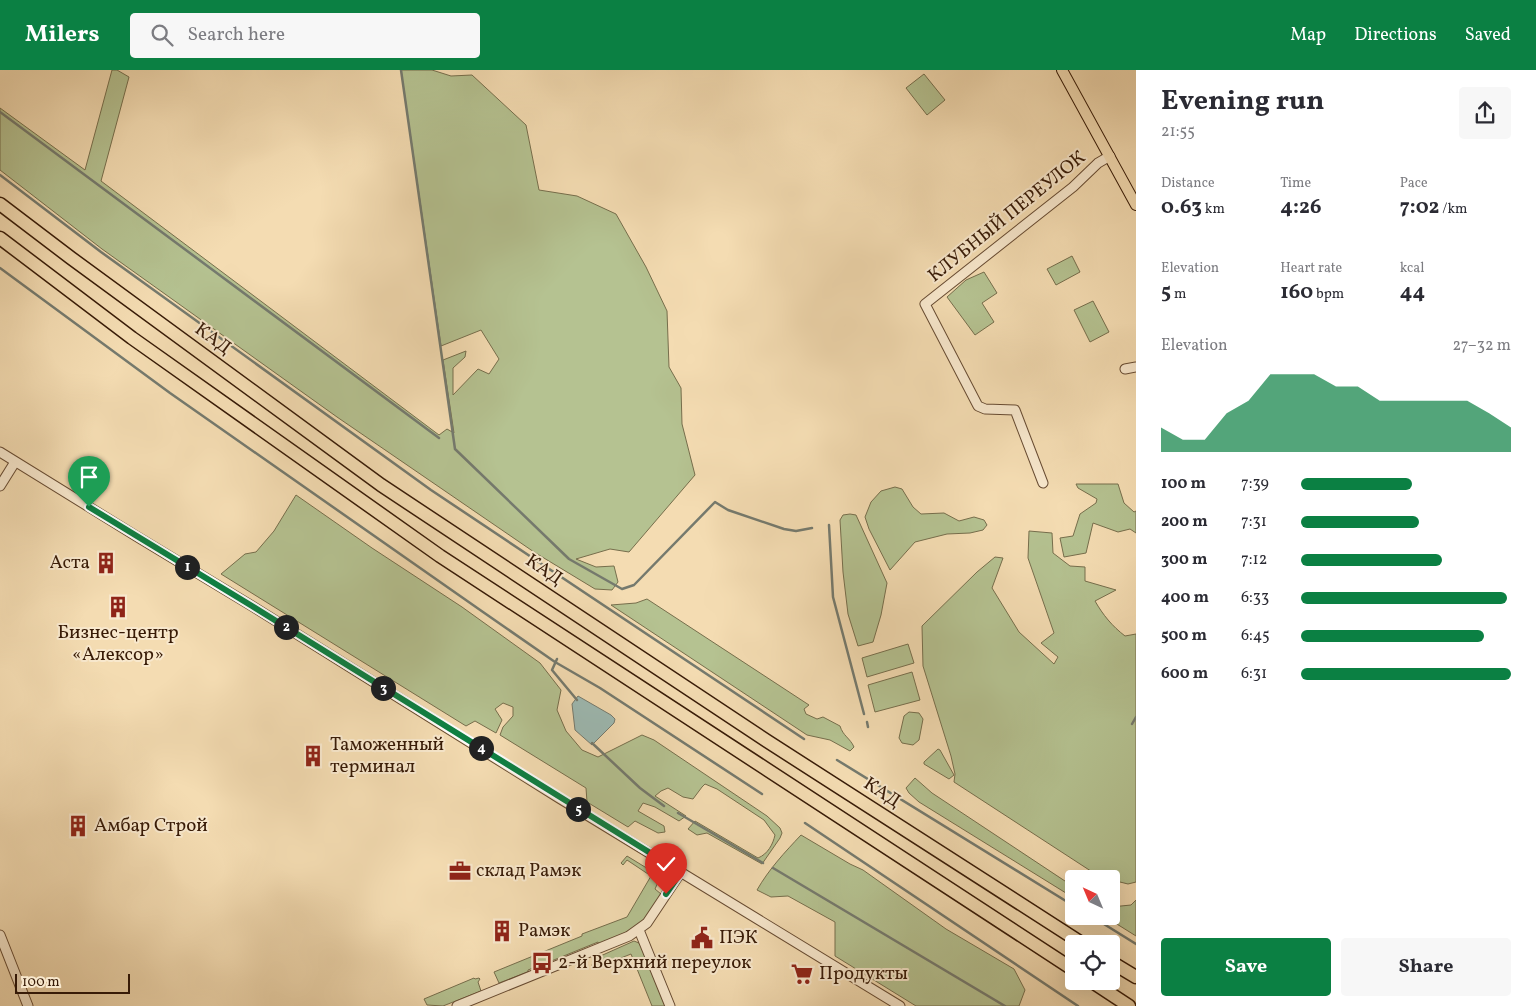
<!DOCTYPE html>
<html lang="en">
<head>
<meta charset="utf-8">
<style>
  body { margin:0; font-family:Vollkorn,serif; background:#f7f7f7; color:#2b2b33; height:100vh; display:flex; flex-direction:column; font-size:19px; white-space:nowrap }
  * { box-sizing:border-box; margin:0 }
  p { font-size:16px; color:#7c7c81 }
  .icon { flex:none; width:28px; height:28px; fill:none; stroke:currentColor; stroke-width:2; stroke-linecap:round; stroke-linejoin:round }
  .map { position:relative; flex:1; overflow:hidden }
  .drawer { display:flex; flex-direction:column; background:#fff; width:400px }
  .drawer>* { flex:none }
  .needle { width:32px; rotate:316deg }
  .tools { position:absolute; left:1065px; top:800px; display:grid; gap:10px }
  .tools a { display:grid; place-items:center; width:55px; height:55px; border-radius:5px; background:#fff; box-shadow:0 5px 20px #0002; font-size:25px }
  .scale { position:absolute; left:15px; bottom:12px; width:115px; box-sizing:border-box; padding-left:5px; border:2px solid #381b07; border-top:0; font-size:14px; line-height:18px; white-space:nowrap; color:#381b07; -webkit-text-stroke:4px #f8e8cd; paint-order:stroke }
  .pin { position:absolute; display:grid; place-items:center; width:42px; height:42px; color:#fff; margin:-51px -21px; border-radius:50% 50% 50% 0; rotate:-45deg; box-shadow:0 0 5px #0007 }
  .pin .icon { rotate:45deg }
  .km { position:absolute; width:25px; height:25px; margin:-12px; border-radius:50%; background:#222; color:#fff; font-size:14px; line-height:25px; text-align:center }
  .round { display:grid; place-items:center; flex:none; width:52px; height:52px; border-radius:5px; background:#f7f7f7 }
  .summary { display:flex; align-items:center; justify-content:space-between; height:85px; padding:0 25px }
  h1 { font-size:28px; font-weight:700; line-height:38px }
  .stats { display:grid; grid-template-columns:repeat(3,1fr); gap:8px; height:85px; padding:5px 25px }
  .stats div { display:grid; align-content:center }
  .stats b { font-size:21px; font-weight:700 }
  .stats small { font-size:14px; font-weight:400 }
  .stats p { font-size:14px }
  .chart { height:140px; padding:10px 25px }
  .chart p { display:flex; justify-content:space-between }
  .chart svg { width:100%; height:90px; margin-top:5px; fill:#0b8043; opacity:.7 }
  .action { display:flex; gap:10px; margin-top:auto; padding:10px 25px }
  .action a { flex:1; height:58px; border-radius:5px; background:#0b8043; color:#fff; font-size:20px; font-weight:700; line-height:58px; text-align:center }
  .action a+a { background:#f7f7f7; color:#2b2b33 }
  ul { padding:0 25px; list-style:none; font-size:16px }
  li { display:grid; grid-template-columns:80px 60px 1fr; align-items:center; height:38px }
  li i { height:12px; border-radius:6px; background:#0b8043 }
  header { display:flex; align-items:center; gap:30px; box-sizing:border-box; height:70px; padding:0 25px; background:#0b8043; color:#fff }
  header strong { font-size:24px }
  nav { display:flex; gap:28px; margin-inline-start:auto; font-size:18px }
  .search { width:350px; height:45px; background:#f7f7f7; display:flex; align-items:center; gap:12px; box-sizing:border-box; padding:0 18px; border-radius:5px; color:#7c7c81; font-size:19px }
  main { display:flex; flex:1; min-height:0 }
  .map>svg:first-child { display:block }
  .green { fill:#b5c291; stroke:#766e4c }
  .water { fill:#9dbab3; stroke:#757a6e }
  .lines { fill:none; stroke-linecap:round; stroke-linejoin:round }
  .stream { stroke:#757a6e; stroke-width:2.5 }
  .minor-casing { stroke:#674b32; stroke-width:11 }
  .major-casing { stroke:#381b07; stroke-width:12 }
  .highway-casing { stroke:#381b07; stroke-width:15 }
  .minor { stroke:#f8e8cd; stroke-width:9 }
  .major { stroke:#f4dcb2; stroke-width:10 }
  .highway { stroke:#f4dcb2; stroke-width:12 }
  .route-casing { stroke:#fff; stroke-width:10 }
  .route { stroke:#0b8043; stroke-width:6 }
  .labels { text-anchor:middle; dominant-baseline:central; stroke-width:4; stroke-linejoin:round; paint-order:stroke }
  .street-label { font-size:19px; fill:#381b07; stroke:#f8e8cd }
  .poi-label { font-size:19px; fill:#381b07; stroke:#f8e8cd; text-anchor:start }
</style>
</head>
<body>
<header>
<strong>Milers</strong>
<div class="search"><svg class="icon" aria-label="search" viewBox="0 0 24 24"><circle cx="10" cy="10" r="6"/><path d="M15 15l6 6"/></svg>Search here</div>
<nav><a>Map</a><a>Directions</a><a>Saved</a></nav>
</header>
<main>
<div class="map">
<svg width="1136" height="936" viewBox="0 0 1136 936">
  <rect width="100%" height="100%" fill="#f4dcb2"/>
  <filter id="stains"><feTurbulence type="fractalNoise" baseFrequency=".004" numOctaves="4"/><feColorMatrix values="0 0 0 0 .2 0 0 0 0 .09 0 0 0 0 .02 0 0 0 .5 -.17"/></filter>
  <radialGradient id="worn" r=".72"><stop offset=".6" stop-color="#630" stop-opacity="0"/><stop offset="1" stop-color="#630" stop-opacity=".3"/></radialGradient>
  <g class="green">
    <polygon points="112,0 117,0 129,7 101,111 439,365 447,359 454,363 443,290 466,281 465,287 453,298 453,325 478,299 489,304 499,289 481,260 441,276 401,0 432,0 451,6 472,5 526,55 539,120 577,126 616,144 646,197 667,241 669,297 681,318 682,354 695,405 629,482 610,479 576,489 596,497 614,496 618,512 612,520 595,519 534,482 337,347 102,179 0,100 0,38 85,100"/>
    <polygon points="924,4 945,30 927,45 906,18"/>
    <polygon points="1072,186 1080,202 1056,215 1047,199"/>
    <polygon points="984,202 997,223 982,233 994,252 975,265 947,227 966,210"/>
    <polygon points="1093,231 1109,262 1090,272 1074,240"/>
    <polygon points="1076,414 1118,414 1124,433 1134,442 1136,441 1136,463 1130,459 1118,462 1093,453 1086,483 1064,487 1060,468 1073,466 1080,444 1096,433 1097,429 1078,418"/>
    <polygon points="895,417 902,419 913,437 921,444 944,443 959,451 974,447 984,450 987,455 983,460 970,463 947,464 915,472 890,500 869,459 865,447 871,432 881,421"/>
    <path d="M296,425L372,478L462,537L540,593L561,620L557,640L566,661L582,680L598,687L642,665L654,670L767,746L780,758L782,763L780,768L762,794L707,763L697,765L688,759L695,751L758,788C768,784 773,774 775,765L764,750L717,719L705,714L702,717L693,729L683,727L668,718L661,721L655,726L686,746L679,751L655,737L643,733L638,741L664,756L665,762L658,763L635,751L628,757L587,732L586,718L500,665L503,657L513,646V637L503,633L495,639L502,650L496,663L475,651L466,656L221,504L245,484L256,482L274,461Z"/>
    <polygon points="850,444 856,445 887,513 881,545 873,572 858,576 848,544 843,502 840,450 843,445"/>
    <path d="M1029,461L1052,463L1053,483L1070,496L1085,497V511L1116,520L1095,531C1103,545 1112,556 1125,566L1136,564V812L1128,814L1100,807L954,712L955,704L951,686L923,596L922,556L977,502L995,487L1003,488L992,518L1019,562L1054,594L1058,587L1041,573L1054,563L1028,488Z"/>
    <path d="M647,529L809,635L804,639L806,644L817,649L823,647L840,656C843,666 850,668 854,677L850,681L830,670L807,665L611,535L636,533Z"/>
    <polygon points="908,574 914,593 867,607 862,588"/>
    <polygon points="912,602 920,630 875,642 868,615"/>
    <polygon points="909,642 919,643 923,649 919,670 913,675 902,673 899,668 904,646"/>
    <polygon points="938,679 940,680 954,705 949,709 924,694 924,692"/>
    <polygon points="915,708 932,723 1074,817 1074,828 919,732 909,723 906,718"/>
    <path d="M801,765L850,794L863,800L946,859L1014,899L1025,920L1019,936H916L835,886V852L788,826L771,827L757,820C769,799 785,782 801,765Z"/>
    <path d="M627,786L658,805L660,808L655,819L661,824C656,832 652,841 645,848C633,861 616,867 599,874L598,872L544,894L543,892L541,893V895L528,900V902L499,913L494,902L582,866V864L627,847L651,806L627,790L623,795L621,793Z"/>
    <polygon points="1136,830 1136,866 1104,846 1111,846 1111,837 1131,835"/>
    <polygon points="634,871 639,873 642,877 666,936 652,936 631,884 593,899 592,895 596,888"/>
    <polygon points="474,908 475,909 479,908 480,909 478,912 481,921 443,936 427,935 424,929"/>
  </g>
  <polygon class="water" points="578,626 611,645 615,649 614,653 592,675 575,660 572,634"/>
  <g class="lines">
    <g class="stream">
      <polyline points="401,0 455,379 569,489 622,519 634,515 715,432 728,440 784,459 796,461 812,458"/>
      <polyline points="0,42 439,368"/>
      <polyline points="0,105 101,182 431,420 804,669"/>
      <polyline points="0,198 170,323 483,542 555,592 600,618 762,724"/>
      <polyline points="829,455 833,527 864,644"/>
      <polyline points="557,589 552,600 577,630"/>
      <polyline points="867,652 868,657"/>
      <polyline points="1132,654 1136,647"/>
      <polyline points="592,673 640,718 664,736"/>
      <polyline points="837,690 1074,836"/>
      <polyline points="678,743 763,793"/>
      <polyline points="805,753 1078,936"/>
      <polyline points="773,798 1005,936"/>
      <polyline points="1091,846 1136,874"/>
    </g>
    <g class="minor-casing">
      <g id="minor">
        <polyline points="1125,299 1136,297"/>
        <polyline points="0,382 136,466 252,536 559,728 900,936"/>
        <polyline points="1043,413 1015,340 985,339 978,336 925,234 1073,117 1098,93 1110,86"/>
        <polyline points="0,416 15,392"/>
        <polyline points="639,860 670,936"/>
        <polyline points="0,865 28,936"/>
        <polyline points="457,936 629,866 647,853 681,802"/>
      </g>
    </g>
    <g class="major-casing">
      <polyline id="major" points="1062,0 1136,135"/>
    </g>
    <g class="highway-casing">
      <g id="highway">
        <polyline points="0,134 71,188 381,415 767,671 1083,874"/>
        <polyline points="0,168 132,268 440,486 1074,900"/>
        <polyline points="1111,892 1136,907"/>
        <polyline points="1091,911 1129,936"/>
      </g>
    </g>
    <use href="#minor" class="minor"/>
    <use href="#major" class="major"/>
    <use href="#highway" class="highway"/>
  </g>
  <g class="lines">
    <g class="route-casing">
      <polyline id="route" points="89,437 252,536 681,802 666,824"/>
    </g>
    <use href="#route" class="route"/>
  </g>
  <defs>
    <g id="building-bare" transform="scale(1.725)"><path d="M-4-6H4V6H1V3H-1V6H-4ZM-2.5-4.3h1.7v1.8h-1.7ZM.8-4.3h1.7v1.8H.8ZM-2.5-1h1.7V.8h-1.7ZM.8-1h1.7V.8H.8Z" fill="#8f2418" stroke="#f8e8cd" stroke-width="2.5" paint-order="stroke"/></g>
    <g id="office-bare" transform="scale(1.725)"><path d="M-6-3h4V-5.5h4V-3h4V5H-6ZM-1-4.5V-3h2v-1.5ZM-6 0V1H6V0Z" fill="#8f2418" stroke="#f8e8cd" stroke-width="2.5" paint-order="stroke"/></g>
    <g id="civic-bare" transform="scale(1.725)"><path d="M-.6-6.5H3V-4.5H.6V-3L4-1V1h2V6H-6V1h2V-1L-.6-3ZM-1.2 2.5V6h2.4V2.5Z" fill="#8f2418" stroke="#f8e8cd" stroke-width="2.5" paint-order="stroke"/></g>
    <g id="bus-bare" transform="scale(1.725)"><path d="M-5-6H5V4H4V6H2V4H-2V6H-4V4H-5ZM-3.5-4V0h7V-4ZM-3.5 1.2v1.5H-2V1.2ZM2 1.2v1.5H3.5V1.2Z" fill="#8f2418" stroke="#f8e8cd" stroke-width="2.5" paint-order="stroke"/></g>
    <g id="supermarket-bare" transform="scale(1.725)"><path d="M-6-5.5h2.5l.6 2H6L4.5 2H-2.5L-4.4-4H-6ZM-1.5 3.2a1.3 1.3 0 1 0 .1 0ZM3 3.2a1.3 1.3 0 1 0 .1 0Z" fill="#8f2418" stroke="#f8e8cd" stroke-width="2.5" paint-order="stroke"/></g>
  </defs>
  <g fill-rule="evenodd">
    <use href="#building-bare" x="106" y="493"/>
    <use href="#building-bare" x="118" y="537"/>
    <use href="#building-bare" x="313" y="686"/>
    <use href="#building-bare" x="78" y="756"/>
    <use href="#office-bare" x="460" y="801"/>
    <use href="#building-bare" x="502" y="861"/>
    <use href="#civic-bare" x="702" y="868"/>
    <use href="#bus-bare" x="542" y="893"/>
    <use href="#supermarket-bare" x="802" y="904"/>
  </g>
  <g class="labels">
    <g class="street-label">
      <text transform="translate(1007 147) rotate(-39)">КЛУБНЫЙ ПЕРЕУЛОК</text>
      <text transform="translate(213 269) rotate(36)">КАД</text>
      <text transform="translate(544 500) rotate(34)">КАД</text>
      <text transform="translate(882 723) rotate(33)">КАД</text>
    </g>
    <g class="poi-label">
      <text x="90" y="493" text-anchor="end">Аста</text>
      <text x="118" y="563" text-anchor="middle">Бизнес-центр<tspan x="118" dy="22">«Алексор»</tspan></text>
      <text x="330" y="675">Таможенный<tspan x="330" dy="22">терминал</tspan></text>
      <text x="94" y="756">Амбар Строй</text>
      <text x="476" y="801">склад Рамэк</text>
      <text x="518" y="861">Рамэк</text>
      <text x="719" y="868">ПЭК</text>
      <text x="558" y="893">2-й Верхний переулок</text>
      <text x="819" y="904">Продукты</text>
    </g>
  </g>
  <rect width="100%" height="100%" filter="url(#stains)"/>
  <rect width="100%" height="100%" fill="url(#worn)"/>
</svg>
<div class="tools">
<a><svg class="needle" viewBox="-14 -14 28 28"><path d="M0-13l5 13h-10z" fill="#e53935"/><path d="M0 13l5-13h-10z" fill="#7c7c81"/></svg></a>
<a><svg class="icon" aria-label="locate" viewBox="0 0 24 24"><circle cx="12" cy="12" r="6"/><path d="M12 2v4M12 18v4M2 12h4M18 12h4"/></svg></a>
</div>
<div class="scale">100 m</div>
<div class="pin" style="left:89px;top:437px;background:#1e9e55"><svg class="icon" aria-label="arrive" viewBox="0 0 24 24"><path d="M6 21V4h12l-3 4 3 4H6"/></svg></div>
<div class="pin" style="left:666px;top:824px;background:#d93025"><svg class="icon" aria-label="check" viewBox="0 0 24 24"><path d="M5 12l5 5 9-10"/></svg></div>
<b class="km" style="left:187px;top:497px">1</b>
<b class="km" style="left:286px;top:557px">2</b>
<b class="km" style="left:383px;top:618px">3</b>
<b class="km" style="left:481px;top:678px">4</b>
<b class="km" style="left:578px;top:739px">5</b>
</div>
<section class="drawer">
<div class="summary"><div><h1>Evening run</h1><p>21:55</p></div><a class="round"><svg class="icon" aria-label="share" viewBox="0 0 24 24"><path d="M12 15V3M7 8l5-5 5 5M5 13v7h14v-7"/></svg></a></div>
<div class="stats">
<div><p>Distance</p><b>0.63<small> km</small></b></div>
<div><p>Time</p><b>4:26</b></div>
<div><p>Pace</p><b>7:02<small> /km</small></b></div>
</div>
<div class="stats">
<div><p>Elevation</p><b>5<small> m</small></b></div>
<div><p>Heart rate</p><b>160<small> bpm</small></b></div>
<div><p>kcal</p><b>44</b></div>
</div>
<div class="chart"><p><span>Elevation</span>27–32 m</p>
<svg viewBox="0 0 160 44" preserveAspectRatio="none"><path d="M0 44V32L10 38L20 38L30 25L40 19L50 6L60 6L70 6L80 12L90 12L100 19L110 19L120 19L130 19L140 19L150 25L160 32V44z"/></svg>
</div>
<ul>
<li><b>100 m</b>7:39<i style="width:53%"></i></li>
<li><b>200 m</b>7:31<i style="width:56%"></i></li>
<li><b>300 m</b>7:12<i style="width:67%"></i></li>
<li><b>400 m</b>6:33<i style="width:98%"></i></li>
<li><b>500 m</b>6:45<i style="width:87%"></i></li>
<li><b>600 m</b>6:31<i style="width:100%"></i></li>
</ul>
<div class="action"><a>Save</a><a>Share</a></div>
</section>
</main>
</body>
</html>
